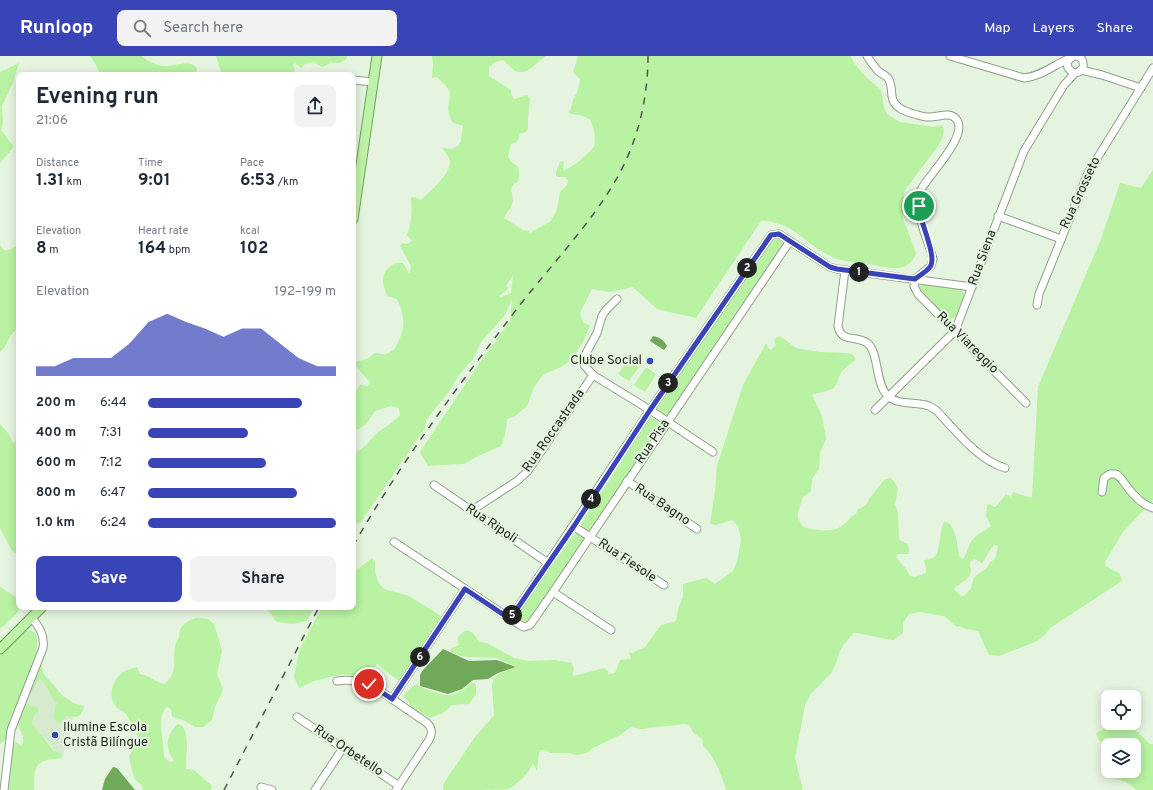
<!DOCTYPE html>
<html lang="en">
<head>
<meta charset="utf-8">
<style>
  body { margin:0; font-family:Overpass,sans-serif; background:#f2f2f3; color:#1f2937; height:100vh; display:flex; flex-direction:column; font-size:15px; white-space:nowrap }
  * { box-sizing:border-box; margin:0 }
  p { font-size:13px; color:#747a83 }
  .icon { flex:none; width:22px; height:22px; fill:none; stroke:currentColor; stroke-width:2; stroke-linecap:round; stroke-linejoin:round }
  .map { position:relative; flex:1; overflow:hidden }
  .sheet { position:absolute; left:16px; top:16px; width:340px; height:538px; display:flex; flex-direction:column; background:#fff; border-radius:8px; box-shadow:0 2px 10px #0003 }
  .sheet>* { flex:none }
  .fabs { position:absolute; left:1101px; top:634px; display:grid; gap:8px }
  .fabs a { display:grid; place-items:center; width:40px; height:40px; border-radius:8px; background:#fff; box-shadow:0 2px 10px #0003; font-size:20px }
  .pin { position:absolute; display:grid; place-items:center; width:34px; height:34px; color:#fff; margin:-17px; border:2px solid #fff; border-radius:50%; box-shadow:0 1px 4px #0007 }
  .km { position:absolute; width:20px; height:20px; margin:-10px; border-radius:50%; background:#222; color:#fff; font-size:11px; line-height:20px; text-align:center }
  .round { display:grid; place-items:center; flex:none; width:42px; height:42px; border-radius:8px; background:#f2f2f3 }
  .summary { display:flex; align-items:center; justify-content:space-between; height:68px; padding:0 20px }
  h1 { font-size:22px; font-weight:700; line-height:30px }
  .metrics { display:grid; grid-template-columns:repeat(3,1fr); gap:6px; height:68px; padding:4px 20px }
  .metrics div { display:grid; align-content:center }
  .metrics b { font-size:17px; font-weight:700 }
  .metrics small { font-size:11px; font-weight:400 }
  .metrics p { font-size:11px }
  .chart { height:112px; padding:8px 20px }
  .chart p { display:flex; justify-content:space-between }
  .chart svg { width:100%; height:72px; margin-top:4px; fill:#3944b7; opacity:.7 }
  .cta { display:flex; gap:8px; margin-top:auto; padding:8px 20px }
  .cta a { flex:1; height:46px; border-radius:8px; background:#3944b7; color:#fff; font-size:16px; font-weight:700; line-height:46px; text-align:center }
  .cta a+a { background:#f2f2f3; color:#1f2937 }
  ul { padding:0 20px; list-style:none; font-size:13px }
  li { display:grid; grid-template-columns:64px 48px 1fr; align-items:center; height:30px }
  li i { height:10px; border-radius:5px; background:#3944b7 }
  header { display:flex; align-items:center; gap:24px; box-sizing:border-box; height:56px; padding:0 20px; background:#3944b7; color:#fff }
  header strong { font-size:19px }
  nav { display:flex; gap:22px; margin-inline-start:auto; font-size:14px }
  .search { width:280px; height:36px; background:#f2f2f3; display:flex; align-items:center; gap:10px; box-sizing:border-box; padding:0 14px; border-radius:8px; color:#747a83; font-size:15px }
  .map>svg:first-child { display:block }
  .built { fill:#d6eacf }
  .green { fill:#b8f2a2; fill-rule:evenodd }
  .water { fill:#71a95a }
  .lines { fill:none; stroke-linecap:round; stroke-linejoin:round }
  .minor-casing { stroke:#919f8c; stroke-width:9 }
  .major-casing { stroke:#6ba352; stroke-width:11 }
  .minor { stroke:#fff; stroke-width:7 }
  .major { stroke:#bff2a9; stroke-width:9 }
  .rail { stroke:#4f574c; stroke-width:1.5; stroke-dasharray:7 7; stroke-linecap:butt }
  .route-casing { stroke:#fff; stroke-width:8 }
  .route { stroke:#3944b7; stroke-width:5 }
  .poi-dot { fill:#3944b7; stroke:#e5f4df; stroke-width:1.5 }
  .labels { text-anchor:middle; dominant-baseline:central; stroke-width:4; stroke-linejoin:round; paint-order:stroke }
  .street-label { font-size:13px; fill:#1c221a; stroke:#e5f4df }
  .poi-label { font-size:13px; fill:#1c221a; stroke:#e5f4df; text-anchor:end }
</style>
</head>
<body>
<header>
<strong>Runloop</strong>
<div class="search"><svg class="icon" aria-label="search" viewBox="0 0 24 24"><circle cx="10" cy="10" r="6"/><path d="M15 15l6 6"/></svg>Search here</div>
<nav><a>Map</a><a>Layers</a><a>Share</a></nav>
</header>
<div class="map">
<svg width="1153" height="734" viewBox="0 0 1153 734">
  <rect width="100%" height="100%" fill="#e5f4df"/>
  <polygon class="built" points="40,615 74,656 62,703 20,653"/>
  <g class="green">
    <path d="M90,0H142C147,5 156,9 163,10C172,11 196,1 197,15L194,19H100L96,9Z"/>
    <path d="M216,0H347V2C343,7 336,8 331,6L327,9L322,11L313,6L305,8L301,12L295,7L293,8L295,15L289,19H222Z"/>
    <path d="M432,0H546C537,5 527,21 515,15C511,12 507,7 503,4L495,6L489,11V20L511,34V38L514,43L527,39L530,43L528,61V73L526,76L519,78C518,87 518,85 511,88L508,101C515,113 522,106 518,126C506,129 515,140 512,148C511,153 506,157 504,162L523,174L529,175L530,177L551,165L557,154L560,136L567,129L568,125L566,121H559L556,120V116L560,106L563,105L564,107L563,114C570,114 588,98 593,92C597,87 594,67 589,63C580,57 577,60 568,57C573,51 571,48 574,42C578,35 579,31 580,23L573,16L578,0H850L854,7L867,22L881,34L884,51L887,58L900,66L934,71L942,69L944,74L942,83L938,90L905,134L903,143V162L916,197C914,205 906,212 898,212C888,213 877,209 867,208C854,205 840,206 828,199C803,186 792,165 761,165L696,262L657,253L633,231L610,236L592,233L580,257L583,267L590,269L584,284L572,304L561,311L544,318L534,331L527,350L515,360L507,363L505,379L501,390L476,401L464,408L442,409L428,410L420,396L485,299L510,265L512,243L505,259L481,286L473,303L458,320L451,333L426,364L425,372L361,466L353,470V397C364,394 369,385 377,377C385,371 393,367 400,359L399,352L391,350L375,355L366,368L359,373L353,375V339L360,329L368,330L371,328L357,311L353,310V307L369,302L375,297C380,298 386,299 390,296C395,294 397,289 399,284C406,269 404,257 397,243L387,240C385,234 383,229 383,224C384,213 393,205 403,207L409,217H410L411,210L400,190L402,187L407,188L412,185L407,179C412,167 412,154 411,142L414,141L421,144C429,137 451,117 450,106C449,100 445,96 442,92L451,93L458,90L461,85L463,70C460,68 456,69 454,67C450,66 449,56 448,52C452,33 450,34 437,21L432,22L433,8ZM513,219L511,237L499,242L500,239L507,234L508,232L506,230Z"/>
    <path d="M19,7L12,29L2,50L3,67L1,74C6,79 8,85 13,89V92L0,107V16Z"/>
    <path d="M1153,114V444L1123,476L1106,504L1105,510L1119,517L1122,525L1050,572L1044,580L1035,586L999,600L989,599L978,575L966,573L959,570L957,571L944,560L919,556L909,558L903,567V577L894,584C880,583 868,578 854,577L844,588L839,597L836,608L831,617L810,639L805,649L795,702L803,734H726C722,720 714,699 703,690C703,680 700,683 694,677C692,675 690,671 689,669L684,668L642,673L631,671L620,679L593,692L587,697L577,699L568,697H550L545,694H541L539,697L537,715L533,707C531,715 516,730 508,733C503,734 453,734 443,734L444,727L475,681L494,659L492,629L494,622L500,617L517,611L497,602L468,601L457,599L451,596V592L459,589C459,587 458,585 458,583C458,581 461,578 462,577C469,570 476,580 479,586L487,587L514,602L529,605L555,604L572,607L574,613L572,618L574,620L604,612L608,615V618L615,617L620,604L631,603L629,596L633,597C637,593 641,594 645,591L661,569L676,565L678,553L683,541V528L706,522L715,528L733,515L737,506L741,484L740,478L738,470L732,464L716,469L710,468L715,435L717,410L743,329L766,287L769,293L771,294L776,289L774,283L780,280L796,292L820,296L847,297L852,298L856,303L841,316L837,327L833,333L812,339L822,360L826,382L820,397L819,413L812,423L811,435L803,441L798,456V462L803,471C815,474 834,478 844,468C849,465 851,459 856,458L857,454L866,449L869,443L885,423L890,422L894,425L898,433L895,448L898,456L899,484L908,488L909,494L908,498H898L896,501L906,513L910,520L915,521L926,517V512L924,504C927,504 931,503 934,501C941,496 939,475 944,466L949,467C957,477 957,487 959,500L963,503C968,496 968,489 973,483C979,476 985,475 991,470L986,459L987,449L990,448L994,451H996L1006,438L1011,441L1013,436L1032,442L1038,331L1101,183L1120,127L1141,132ZM995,489L998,490L995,503L990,506L987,512L977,519L974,522L971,532L964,540H961L954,533L955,531C961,527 972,522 971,513C970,511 970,509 970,506L974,503L982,507C987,501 989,493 995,489Z"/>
    <polygon points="778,181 782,186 782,190 669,358 663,360 658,356 657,352 770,182"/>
    <path d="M19,188V272C7,279 9,289 0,296V189L4,194C10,195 15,191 19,188Z"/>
    <polygon points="923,228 959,232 964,237 964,241 957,260 951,263 946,262 920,234 920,230"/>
    <polygon points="631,300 642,307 629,325 618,318"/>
    <polygon points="646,311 656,318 645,336 634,329"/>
    <polygon points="652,362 658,365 660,371 593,472 591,474 585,474 582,472 580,465 648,364"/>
    <polygon points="0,368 8,377 13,387 15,386 19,368 19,495 16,497 12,495 0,472"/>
    <polygon points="575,477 579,477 583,480 584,486 530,567 525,568 518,565 518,558 572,478"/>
    <polygon points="372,502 375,505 375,515 378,526 384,533 409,540 441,560 399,625 377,608 366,623 343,618 314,625 299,632 294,621 299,595 322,551 353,551 353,517"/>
    <path d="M0,531L19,543C20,554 19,556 10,564C6,567 5,570 0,572Z"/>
    <polygon points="265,551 314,551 307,565 293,568 277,566"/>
    <path d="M196,562L208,563L214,568L222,595L217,618L222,630L223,634L215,651L212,664L203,671H195L183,664L172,661L171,653L167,651C157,660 162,678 163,689C164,693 163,698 165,702C167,704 169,705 170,706L174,705C173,701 170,699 169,696C165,686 170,675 178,668C192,671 185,702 186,713L194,714L212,730L211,734H143L142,729L136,725L133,719L129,701L138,681C138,678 127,659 125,657C122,654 117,653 115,649C107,638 114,621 125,615C129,613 133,612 137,611L140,618C149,619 155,626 164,628C182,617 168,596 179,582C178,570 187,565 196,562Z"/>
    <path d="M30,574L36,578C39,590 35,601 32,613L41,606L43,617L62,639L73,647L84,650C81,663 77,661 66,660L62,666L58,667L53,662L57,647C49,640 49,631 41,624L38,625L30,639L28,637C15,652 7,659 9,679L4,685L0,688V595L20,577Z"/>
    <path d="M472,627L476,628V638L469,648L452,649L443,657L430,662L411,651L409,646L403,640L413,630L417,628C421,632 426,633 431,635C452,642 455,640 472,627Z"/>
    <path d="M26,648L34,650L39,653V655L35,657L32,667L53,694L63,699L60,702C56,703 52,703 47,704C32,707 34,722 34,734H0L5,707L4,697L11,687L15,686L21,689L23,687V680L17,667L22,649Z"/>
    <path d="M1119,668L1134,673L1150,688H1153V734H1137L1126,726L1116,723L1109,715H1134V689H1108V696C1106,688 1097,685 1096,677L1109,670Z"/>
  </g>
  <g class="water">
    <path d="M653,280C659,281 664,284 667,290L664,294L650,285Z"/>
    <polygon points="443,593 469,605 497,604 516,611 498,617 488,623 473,624 462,633 448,638 420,630 420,619 423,614"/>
    <polygon points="113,711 117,712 135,734 102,734 105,723"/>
  </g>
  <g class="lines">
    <g class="minor-casing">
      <g id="minor">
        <path d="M867,0C870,5 874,10 878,15C881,17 885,19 888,22C892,28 891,33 892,40C893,51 904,55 914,58C918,59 924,61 928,61C938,62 950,54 957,64C968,80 929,119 922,132C911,153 928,182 933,203L931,210L915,223L914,230L918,238L1026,347"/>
        <path d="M950,0L1024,22C1039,21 1053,10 1066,4C1069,2 1072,0 1075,0C1082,0 1084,6 1083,12L1079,16L1073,17L1068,12L1067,6L1072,1"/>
        <polyline points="1081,14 1102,19 1141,32"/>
        <polyline points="353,24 373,26"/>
        <polyline points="998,160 1061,183"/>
        <path d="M845,214L838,270C839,276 841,279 846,281C853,283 862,283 867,287C879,295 875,327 887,339C897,350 916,345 929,350C931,351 934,353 937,355C955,374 979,405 1005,412"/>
        <polyline points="617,243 606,254 602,260 597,277 584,301 584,309 593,319 650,354 713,396"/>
        <polyline points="1037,249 1039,238 1088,117 1153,12"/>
        <polyline points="875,354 955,275 1024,95 1064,29 1075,17"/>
        <polyline points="627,425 697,473"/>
        <polyline points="434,429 548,507"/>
        <path d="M1102,436L1104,422L1110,418H1116C1122,422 1124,427 1128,432C1135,441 1143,449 1153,452"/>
        <polyline points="472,455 477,451 517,425 527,416 593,319"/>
        <polyline points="573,470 664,529"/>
        <polyline points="394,486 520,569 524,571 530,569 553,536 790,185"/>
        <polyline points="553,536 611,574"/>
        <polyline points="510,563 548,507 650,354 771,179 779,178 830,211 837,213 972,231"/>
        <path d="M337,625C350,623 364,626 376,632L427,667C432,672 433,677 429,684L396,734"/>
        <polyline points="392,643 465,533"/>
        <polyline points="297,661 399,730"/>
        <polyline points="261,731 272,734"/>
        <path d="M4,734L11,674L43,592C45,579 39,571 32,562"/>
        <polyline points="315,734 343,692"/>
      </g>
    </g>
    <g class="major-casing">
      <g id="major">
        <polyline points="353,163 377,0"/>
        <polyline points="0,593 42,551"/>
      </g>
    </g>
    <use href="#minor" class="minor"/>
    <use href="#major" class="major"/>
    <g class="rail">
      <path d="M353,490C398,411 452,338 507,266C542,218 588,173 617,122C638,85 648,42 648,0"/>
      <polyline points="224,734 319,551"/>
    </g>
  </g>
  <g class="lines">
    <g class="route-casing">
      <path id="route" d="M369,628L392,643L465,533L510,563L574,470L650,354L771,179L779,178L830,211L837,213L915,223C920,219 926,216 930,211C938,201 919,165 919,150"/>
    </g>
    <use href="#route" class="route"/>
  </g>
  <g class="poi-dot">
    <circle cx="650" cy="305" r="4"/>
    <circle cx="55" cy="679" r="4"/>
  </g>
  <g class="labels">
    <g class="street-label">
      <text transform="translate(1081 137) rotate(-65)">Rua Grosseto</text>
      <text transform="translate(983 202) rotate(-70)">Rua Siena</text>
      <text transform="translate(967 287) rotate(45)">Rua Viareggio</text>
      <text transform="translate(554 375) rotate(-55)">Rua Roccastrada</text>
      <text transform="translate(653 386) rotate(-56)">Rua Pisa</text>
      <text transform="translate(662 449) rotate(34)">Rua Bagno</text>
      <text transform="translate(491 468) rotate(34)">Rua Ripoli</text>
      <text transform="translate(627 505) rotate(34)">Rua Fiesole</text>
      <text transform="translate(348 695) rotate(34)">Rua Orbetello</text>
    </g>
    <g class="poi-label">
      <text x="642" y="305">Clube Social</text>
      <text x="63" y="672" text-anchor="start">Ilumine Escola<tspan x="63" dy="15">Cristã Bilíngue</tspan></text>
    </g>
  </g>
</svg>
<div class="fabs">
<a><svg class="icon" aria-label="locate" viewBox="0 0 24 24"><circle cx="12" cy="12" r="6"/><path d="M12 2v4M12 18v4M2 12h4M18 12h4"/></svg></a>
<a><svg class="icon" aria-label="layers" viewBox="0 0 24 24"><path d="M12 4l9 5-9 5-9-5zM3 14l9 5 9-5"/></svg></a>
</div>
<div class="pin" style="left:919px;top:150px;background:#1e9e55"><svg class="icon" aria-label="arrive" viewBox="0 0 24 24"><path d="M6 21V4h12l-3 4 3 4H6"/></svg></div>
<div class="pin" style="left:369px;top:628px;background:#d93025"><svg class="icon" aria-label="check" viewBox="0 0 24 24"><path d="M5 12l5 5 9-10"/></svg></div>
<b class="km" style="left:859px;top:216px">1</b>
<b class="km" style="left:747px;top:212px">2</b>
<b class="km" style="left:668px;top:327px">3</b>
<b class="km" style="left:591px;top:443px">4</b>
<b class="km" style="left:512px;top:559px">5</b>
<b class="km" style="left:420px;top:601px">6</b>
<section class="sheet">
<div class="summary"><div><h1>Evening run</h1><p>21:06</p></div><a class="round"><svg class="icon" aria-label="share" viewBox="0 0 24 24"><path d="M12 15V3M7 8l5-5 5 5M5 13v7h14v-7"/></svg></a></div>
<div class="metrics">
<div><p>Distance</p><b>1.31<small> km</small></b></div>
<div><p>Time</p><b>9:01</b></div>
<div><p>Pace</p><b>6:53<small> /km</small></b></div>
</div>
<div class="metrics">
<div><p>Elevation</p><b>8<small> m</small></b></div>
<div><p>Heart rate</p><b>164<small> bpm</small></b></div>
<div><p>kcal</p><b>102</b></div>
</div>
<div class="chart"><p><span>Elevation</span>192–199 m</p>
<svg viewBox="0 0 160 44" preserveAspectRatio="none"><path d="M0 44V38L10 38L20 33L30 33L40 33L50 24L60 11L70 6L80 11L90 15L100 20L110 15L120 15L130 24L140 33L150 38L160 38V44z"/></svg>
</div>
<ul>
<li><b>200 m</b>6:44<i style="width:82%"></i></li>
<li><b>400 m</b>7:31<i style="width:53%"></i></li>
<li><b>600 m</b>7:12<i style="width:63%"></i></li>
<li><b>800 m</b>6:47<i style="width:79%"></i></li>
<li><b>1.0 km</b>6:24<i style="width:100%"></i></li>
</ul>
<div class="cta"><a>Save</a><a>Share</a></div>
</section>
</div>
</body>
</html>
